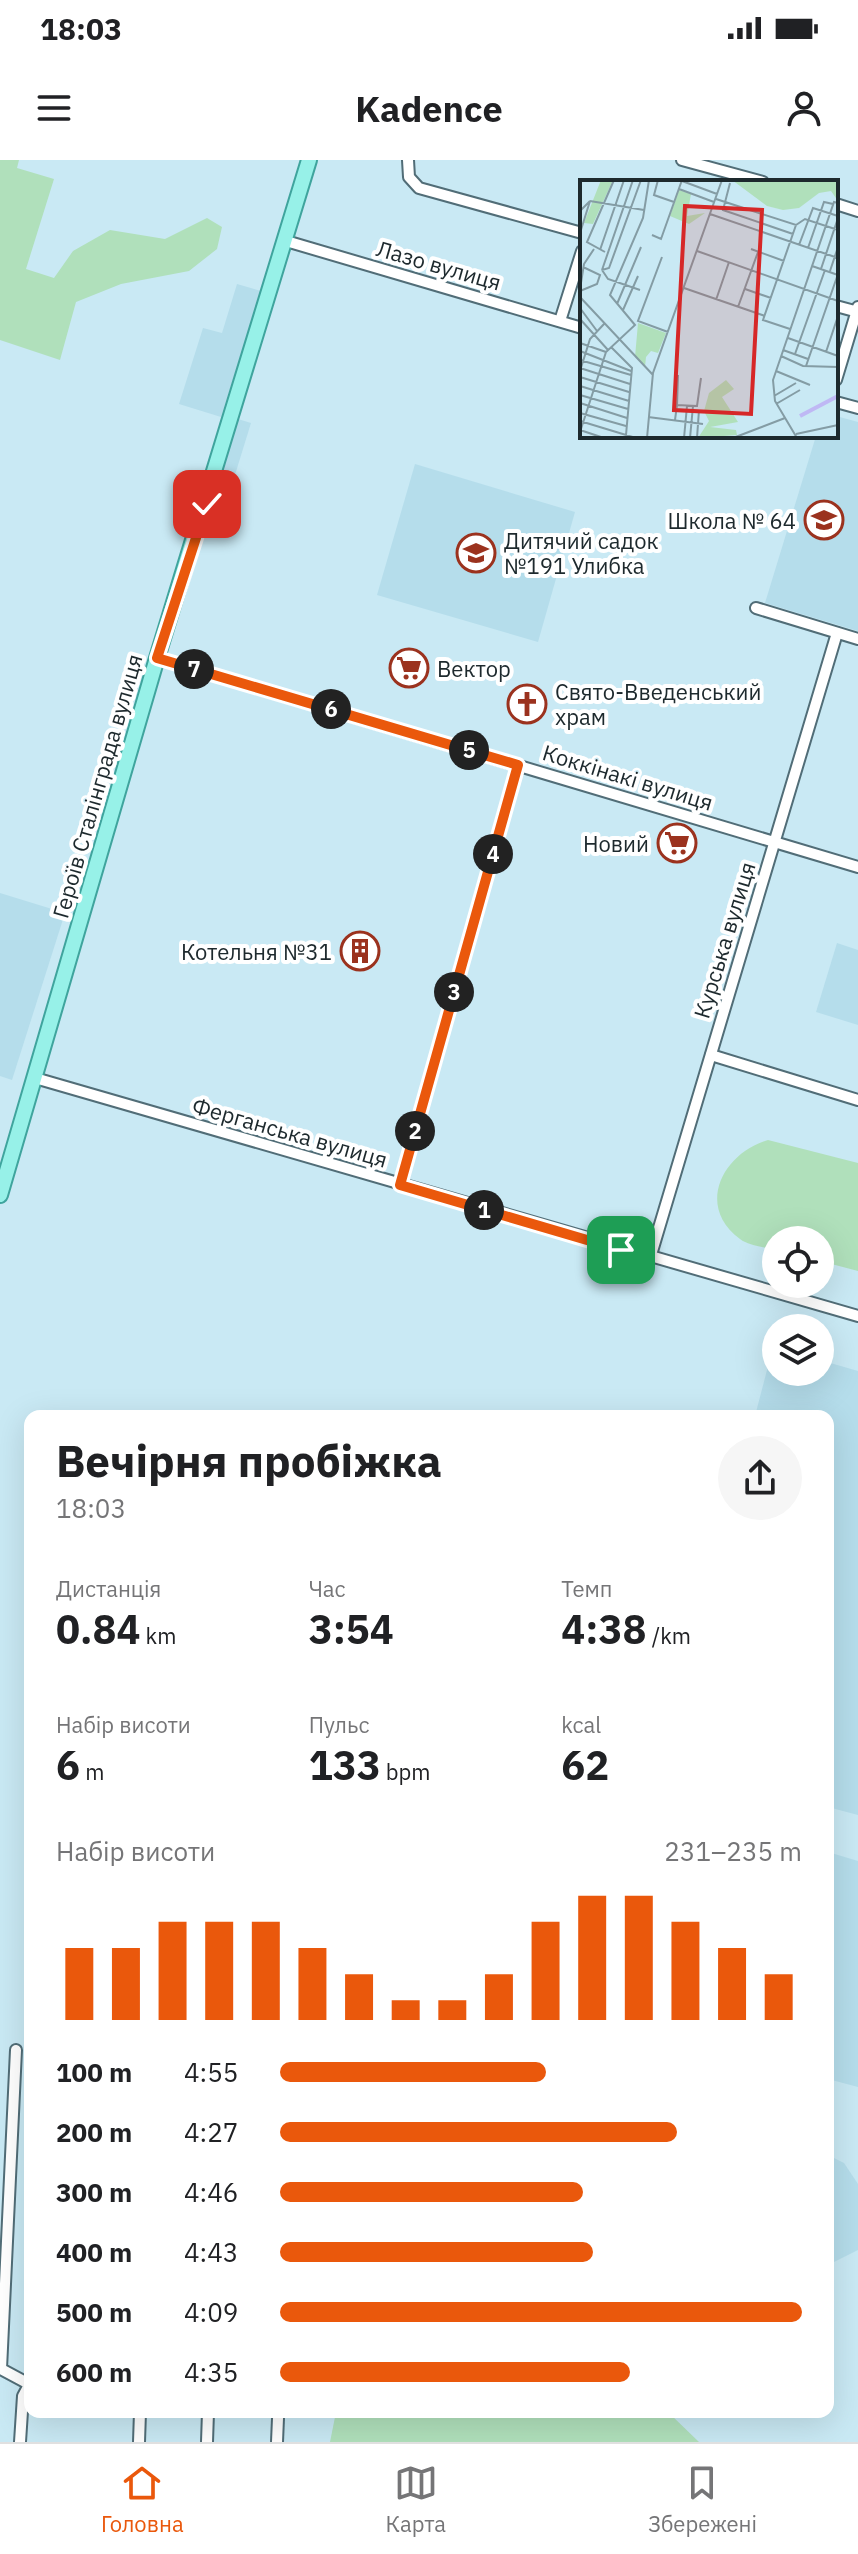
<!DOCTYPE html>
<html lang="uk">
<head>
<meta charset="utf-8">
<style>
  body { margin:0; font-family:"IBM Plex Sans",sans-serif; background:#f6f6f6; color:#202124; height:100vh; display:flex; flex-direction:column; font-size:30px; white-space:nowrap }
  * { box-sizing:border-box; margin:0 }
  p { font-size:26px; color:#757577 }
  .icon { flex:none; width:44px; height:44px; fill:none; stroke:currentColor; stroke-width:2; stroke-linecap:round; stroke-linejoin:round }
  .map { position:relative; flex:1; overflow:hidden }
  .panel { position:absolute; left:24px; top:1250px; width:810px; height:1008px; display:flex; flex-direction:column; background:#fff; border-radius:16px; box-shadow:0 8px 32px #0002 }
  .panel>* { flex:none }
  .buttons { position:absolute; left:762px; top:1066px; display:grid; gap:16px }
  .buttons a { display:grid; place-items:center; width:72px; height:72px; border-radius:50%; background:#fff; box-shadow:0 8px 32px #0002; font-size:40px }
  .pin { position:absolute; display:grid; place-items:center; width:68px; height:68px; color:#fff; margin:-34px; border-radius:16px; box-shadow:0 4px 12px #0006 }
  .km { position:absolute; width:40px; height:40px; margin:-20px; border-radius:50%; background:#222; color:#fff; font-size:22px; line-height:40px; text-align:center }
  .round { display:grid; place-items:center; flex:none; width:84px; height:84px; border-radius:42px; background:#f6f6f6 }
  .headline { display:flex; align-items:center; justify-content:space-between; height:136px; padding:0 32px }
  h1 { font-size:44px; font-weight:700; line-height:60px }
  .stats { display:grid; grid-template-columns:repeat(3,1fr); gap:12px; height:136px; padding:8px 32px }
  .stats div { display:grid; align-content:center }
  .stats b { font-size:40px; font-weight:700 }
  .stats small { font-size:22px; font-weight:400 }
  .stats p { font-size:22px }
  .chart { height:224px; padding:16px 32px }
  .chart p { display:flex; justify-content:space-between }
  .chart svg { width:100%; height:144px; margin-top:8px; stroke:#ea580c; stroke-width:6 }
  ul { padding:0 32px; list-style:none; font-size:26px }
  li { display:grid; grid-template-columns:128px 96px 1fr; align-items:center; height:60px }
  li i { height:20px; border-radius:10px; background:#ea580c }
  .status { display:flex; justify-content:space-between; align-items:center; height:56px; padding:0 40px; background:#fff; direction:ltr }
  .status svg { height:22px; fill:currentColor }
  header { display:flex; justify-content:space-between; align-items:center; height:104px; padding:0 32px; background:#fff; font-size:36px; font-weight:700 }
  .tabs { display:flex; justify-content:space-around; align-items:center; height:112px; border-top:2px solid #e0e0e0; background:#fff; font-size:22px; color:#757577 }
  .tabs a { display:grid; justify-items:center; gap:4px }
  .tabs .selected { color:#ea580c }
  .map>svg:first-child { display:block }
  .built { fill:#b5ddeb }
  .green { fill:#b0e0bb }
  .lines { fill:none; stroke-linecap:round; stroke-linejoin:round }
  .minor-casing { stroke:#516d77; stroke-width:14 }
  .major-casing { stroke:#3fa49d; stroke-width:18 }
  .minor { stroke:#fff; stroke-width:10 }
  .major { stroke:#97f1e8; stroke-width:14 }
  .route-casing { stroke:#fff; stroke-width:16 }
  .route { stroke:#ea580c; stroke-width:10 }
  .labels { text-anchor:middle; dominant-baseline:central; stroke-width:8; stroke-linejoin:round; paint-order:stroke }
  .street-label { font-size:22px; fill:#1d292d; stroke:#fff }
  .poi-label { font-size:22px; fill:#1d292d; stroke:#fff; text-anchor:end }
  .inset-river { fill:none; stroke:#bfb8f4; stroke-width:4 }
  .inset-road { fill:none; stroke:#849ca4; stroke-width:2 }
  .view { fill:#d62828; fill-opacity:0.15; stroke:#d62828; stroke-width:4 }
  .inset-edge { fill:none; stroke:#1d292d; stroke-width:4 }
</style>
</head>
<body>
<div class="status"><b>18:03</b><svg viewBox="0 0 49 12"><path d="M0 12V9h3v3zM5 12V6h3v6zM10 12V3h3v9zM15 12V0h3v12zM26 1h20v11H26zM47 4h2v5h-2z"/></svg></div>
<header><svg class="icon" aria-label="menu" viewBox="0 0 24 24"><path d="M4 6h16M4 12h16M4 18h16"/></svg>Kadence<svg class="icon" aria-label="person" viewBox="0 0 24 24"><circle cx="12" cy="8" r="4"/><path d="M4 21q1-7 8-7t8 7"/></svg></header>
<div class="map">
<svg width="858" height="2282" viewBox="0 0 858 2282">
  <rect width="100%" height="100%" fill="#c9e9f4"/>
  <g class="built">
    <polygon points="237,124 261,131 221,257 179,244 203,168 222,173"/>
    <polygon points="836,256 858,262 858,471 765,443 816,276 836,276"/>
    <polygon points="238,259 251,263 230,331 217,328"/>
    <polygon points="415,304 575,352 538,482 377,435"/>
    <polygon points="0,733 65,753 12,920 0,916"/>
    <polygon points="837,783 858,790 858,865 816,852"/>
    <polygon points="773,1187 776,1212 820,1212 820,1200 858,1211 858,1655 828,1647 828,1256 755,1256"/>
    <polygon points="828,1692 858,1701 858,1927 828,1919"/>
    <polygon points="828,1995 844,2003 858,2024 858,2090 828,2105"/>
  </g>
  <g class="green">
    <polygon points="0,0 19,0 17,8 54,19 26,109 54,118 73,91 110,70 165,79 207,58 222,67 217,89 189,111 121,124 76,142 60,200 0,180"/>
    <path d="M768,980L858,1003V1111L820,1101V1080H776V1090C765,1087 749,1086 740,1079C695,1046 723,993 768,980Z"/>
    <polygon points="336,2252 668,2252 699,2282 330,2282"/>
  </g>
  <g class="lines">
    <g class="minor-casing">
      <g id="minor">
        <polyline points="408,0 409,17 419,28 582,73"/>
        <polyline points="682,0 763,22"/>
        <polyline points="836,44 858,51"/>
        <polyline points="286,81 582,168"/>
        <polyline points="836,146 858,152"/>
        <polyline points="560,161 582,91"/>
        <polyline points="836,220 858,147"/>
        <polyline points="836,242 858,248"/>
        <polyline points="756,448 858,479"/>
        <polyline points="157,498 858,707"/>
        <polyline points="711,895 858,940"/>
        <polyline points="35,918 858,1156"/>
        <polyline points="400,1025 518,605"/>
        <polyline points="650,1098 837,473"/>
        <polyline points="16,1890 1,2209 29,2224"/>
        <polyline points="20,2282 23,2236 30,2223"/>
        <polyline points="139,2282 140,2252"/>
        <polyline points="207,2282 208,2252"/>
        <polyline points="277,2282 278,2258"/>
      </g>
    </g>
    <g class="major-casing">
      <polyline id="major" points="0,1035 157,498 309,0"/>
    </g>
    <use href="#minor" class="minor"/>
    <use href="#major" class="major"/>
  </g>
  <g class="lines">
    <g class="route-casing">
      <polyline id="route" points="207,344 157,498 518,605 400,1025 621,1090"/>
    </g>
    <use href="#route" class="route"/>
  </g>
  <defs>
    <g id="school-ring" transform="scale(2)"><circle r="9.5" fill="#fff" stroke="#9b321e" stroke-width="1.5"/><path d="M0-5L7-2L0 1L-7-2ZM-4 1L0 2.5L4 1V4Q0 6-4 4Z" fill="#9b321e"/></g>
    <g id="supermarket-ring" transform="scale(2)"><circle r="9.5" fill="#fff" stroke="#9b321e" stroke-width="1.5"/><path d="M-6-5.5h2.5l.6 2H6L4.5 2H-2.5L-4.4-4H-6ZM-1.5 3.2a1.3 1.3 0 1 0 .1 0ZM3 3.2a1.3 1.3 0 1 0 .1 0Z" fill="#9b321e"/></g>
    <g id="church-ring" transform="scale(2)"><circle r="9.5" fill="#fff" stroke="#9b321e" stroke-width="1.5"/><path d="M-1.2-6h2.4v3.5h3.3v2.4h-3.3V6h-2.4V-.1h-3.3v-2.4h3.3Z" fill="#9b321e"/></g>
    <g id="building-ring" transform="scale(2)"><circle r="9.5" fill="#fff" stroke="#9b321e" stroke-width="1.5"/><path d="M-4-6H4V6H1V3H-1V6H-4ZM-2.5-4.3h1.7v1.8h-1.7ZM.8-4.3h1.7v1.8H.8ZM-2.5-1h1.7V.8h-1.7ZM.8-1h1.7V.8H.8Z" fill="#9b321e"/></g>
  </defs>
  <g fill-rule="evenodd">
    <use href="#school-ring" x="824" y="360"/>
    <use href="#school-ring" x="476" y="393"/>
    <use href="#supermarket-ring" x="409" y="508"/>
    <use href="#church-ring" x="527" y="544"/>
    <use href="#supermarket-ring" x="677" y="683"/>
    <use href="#building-ring" x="360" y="791"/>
  </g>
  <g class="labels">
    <g class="street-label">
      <text transform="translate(439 105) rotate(16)">Лазо вулиця</text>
      <text transform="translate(628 617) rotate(17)">Коккінакі вулиця</text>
      <text transform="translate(97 626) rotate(-74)">Героїв Сталінграда вулиця</text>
      <text transform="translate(724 780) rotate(-73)">Курська вулиця</text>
      <text transform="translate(290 972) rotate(16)">Ферганська вулиця</text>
    </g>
    <g class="poi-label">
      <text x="796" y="360">Школа № 64</text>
      <text x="504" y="380" text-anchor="start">Дитячий садок<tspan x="504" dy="25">№191 Улибка</tspan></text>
      <text x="437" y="508" text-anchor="start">Вектор</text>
      <text x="555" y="531" text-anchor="start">Свято-Введенський<tspan x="555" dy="25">храм</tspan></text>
      <text x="649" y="683">Новий</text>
      <text x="332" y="791">Котельня №31</text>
    </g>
  </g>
  <g transform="translate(580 20)">
    <rect width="258" height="258" fill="#c9e9f4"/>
    <path d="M21,0H33L13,44L4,43ZM152,0H258V21L251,11L239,13L219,28L203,30L187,26ZM99,10L111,14L107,36L125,33L109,44L90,36ZM58,143L86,153L78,173L71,171L66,177L65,187L55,177ZM146,200L154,209L142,217L158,242L130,247L156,250L157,255L118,258L129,241L124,231L129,213Z" fill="#b0e0bb"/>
    <path class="inset-river" d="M220,236L258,216"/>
    <path class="inset-road" d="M78,0L74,15L94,22M102,1L137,14M150,3L143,30L213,54M99,9L134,22M136,19L216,45L225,39L258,50M10,21L64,30M0,31L10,21L0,53M130,34L258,78M72,55L81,59L102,0M219,65L233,28L258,36M228,68L244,22L253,24M171,69L204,81M20,70L44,0M117,71L258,121M25,72L7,62L34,0M82,77L58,141L88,152M232,86L258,95M241,89L257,41M22,90L29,88L61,0M22,90L53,0M22,90L28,99L60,110M250,91L258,67M104,108L185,136M0,109L4,84L14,69M165,109L191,118M0,111L17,104L20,95L3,87M0,117L73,195M136,120L149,82M37,124L61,67M158,127L178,72M0,128L17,151M43,130L58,96M0,139L28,170M210,149L183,140L216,45M208,158L258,176M0,163L26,172M31,167L52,188L46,255M203,170L228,179M0,171L51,191M246,172L258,136M215,174L245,90M201,176L223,186L258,187M0,180L51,195M226,186L258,94M0,188L50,204M0,191L10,159L24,144M196,191L230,205M0,197L49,212M0,206L49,221M0,215L48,229M194,216L216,203M0,223L47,238M196,224L220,210M97,225L98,195M0,233L46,246M68,237L123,244M95,240L97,225L117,226L121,198M0,241L56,258M0,250L24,258M0,252L26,172L55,145L30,115L63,38L69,0M216,254L258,245M67,258L73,193L142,0M104,258L107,226M110,258L113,226M117,258L119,230M153,258L205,238M217,258L195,221L193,200L254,22L258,23"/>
    <path class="view" d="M105,26L182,30L171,234L94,230Z"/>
    <rect width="258" height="258" class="inset-edge"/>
  </g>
</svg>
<div class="buttons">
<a><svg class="icon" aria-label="locate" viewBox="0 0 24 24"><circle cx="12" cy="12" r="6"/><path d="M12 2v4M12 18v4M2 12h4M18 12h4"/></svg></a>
<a><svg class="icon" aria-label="layers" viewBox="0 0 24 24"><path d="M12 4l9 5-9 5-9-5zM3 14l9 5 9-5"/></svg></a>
</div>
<div class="pin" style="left:621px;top:1090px;background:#1e9e55"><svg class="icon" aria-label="arrive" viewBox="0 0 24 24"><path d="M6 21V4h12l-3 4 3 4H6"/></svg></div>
<div class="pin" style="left:207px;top:344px;background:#d93025"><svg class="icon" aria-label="check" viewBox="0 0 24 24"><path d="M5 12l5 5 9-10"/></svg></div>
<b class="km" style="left:484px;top:1050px">1</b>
<b class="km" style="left:415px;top:971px">2</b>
<b class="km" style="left:454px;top:832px">3</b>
<b class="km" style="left:493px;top:694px">4</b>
<b class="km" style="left:469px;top:590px">5</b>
<b class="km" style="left:331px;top:549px">6</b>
<b class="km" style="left:194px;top:509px">7</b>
<section class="panel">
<div class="headline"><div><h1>Вечірня пробіжка</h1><p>18:03</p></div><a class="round"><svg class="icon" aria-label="share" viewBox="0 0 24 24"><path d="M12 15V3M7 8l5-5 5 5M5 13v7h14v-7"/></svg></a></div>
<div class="stats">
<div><p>Дистанція</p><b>0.84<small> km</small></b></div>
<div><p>Час</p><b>3:54</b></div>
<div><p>Темп</p><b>4:38<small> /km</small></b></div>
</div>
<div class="stats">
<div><p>Набір висоти</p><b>6<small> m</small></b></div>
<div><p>Пульс</p><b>133<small> bpm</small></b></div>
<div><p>kcal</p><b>62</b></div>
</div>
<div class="chart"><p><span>Набір висоти</span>231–235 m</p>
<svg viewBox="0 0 160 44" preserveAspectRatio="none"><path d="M5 44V22M15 44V22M25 44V14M35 44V14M45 44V14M55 44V22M65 44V30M75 44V38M85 44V38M95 44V30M105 44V14M115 44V6M125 44V6M135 44V14M145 44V22M155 44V30"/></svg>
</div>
<ul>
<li><b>100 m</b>4:55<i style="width:51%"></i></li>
<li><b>200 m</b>4:27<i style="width:76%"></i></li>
<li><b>300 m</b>4:46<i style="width:58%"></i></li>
<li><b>400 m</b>4:43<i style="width:60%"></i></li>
<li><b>500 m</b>4:09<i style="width:100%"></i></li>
<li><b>600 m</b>4:35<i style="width:67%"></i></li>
</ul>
</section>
</div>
<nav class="tabs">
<a class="selected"><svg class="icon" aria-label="home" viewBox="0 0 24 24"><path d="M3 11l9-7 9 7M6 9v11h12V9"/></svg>Головна</a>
<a><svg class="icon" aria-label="map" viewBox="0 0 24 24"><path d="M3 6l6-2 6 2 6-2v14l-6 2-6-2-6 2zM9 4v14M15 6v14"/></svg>Карта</a>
<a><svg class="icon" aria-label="saved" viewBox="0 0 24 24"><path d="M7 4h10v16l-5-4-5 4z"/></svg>Збережені</a>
</nav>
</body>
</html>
